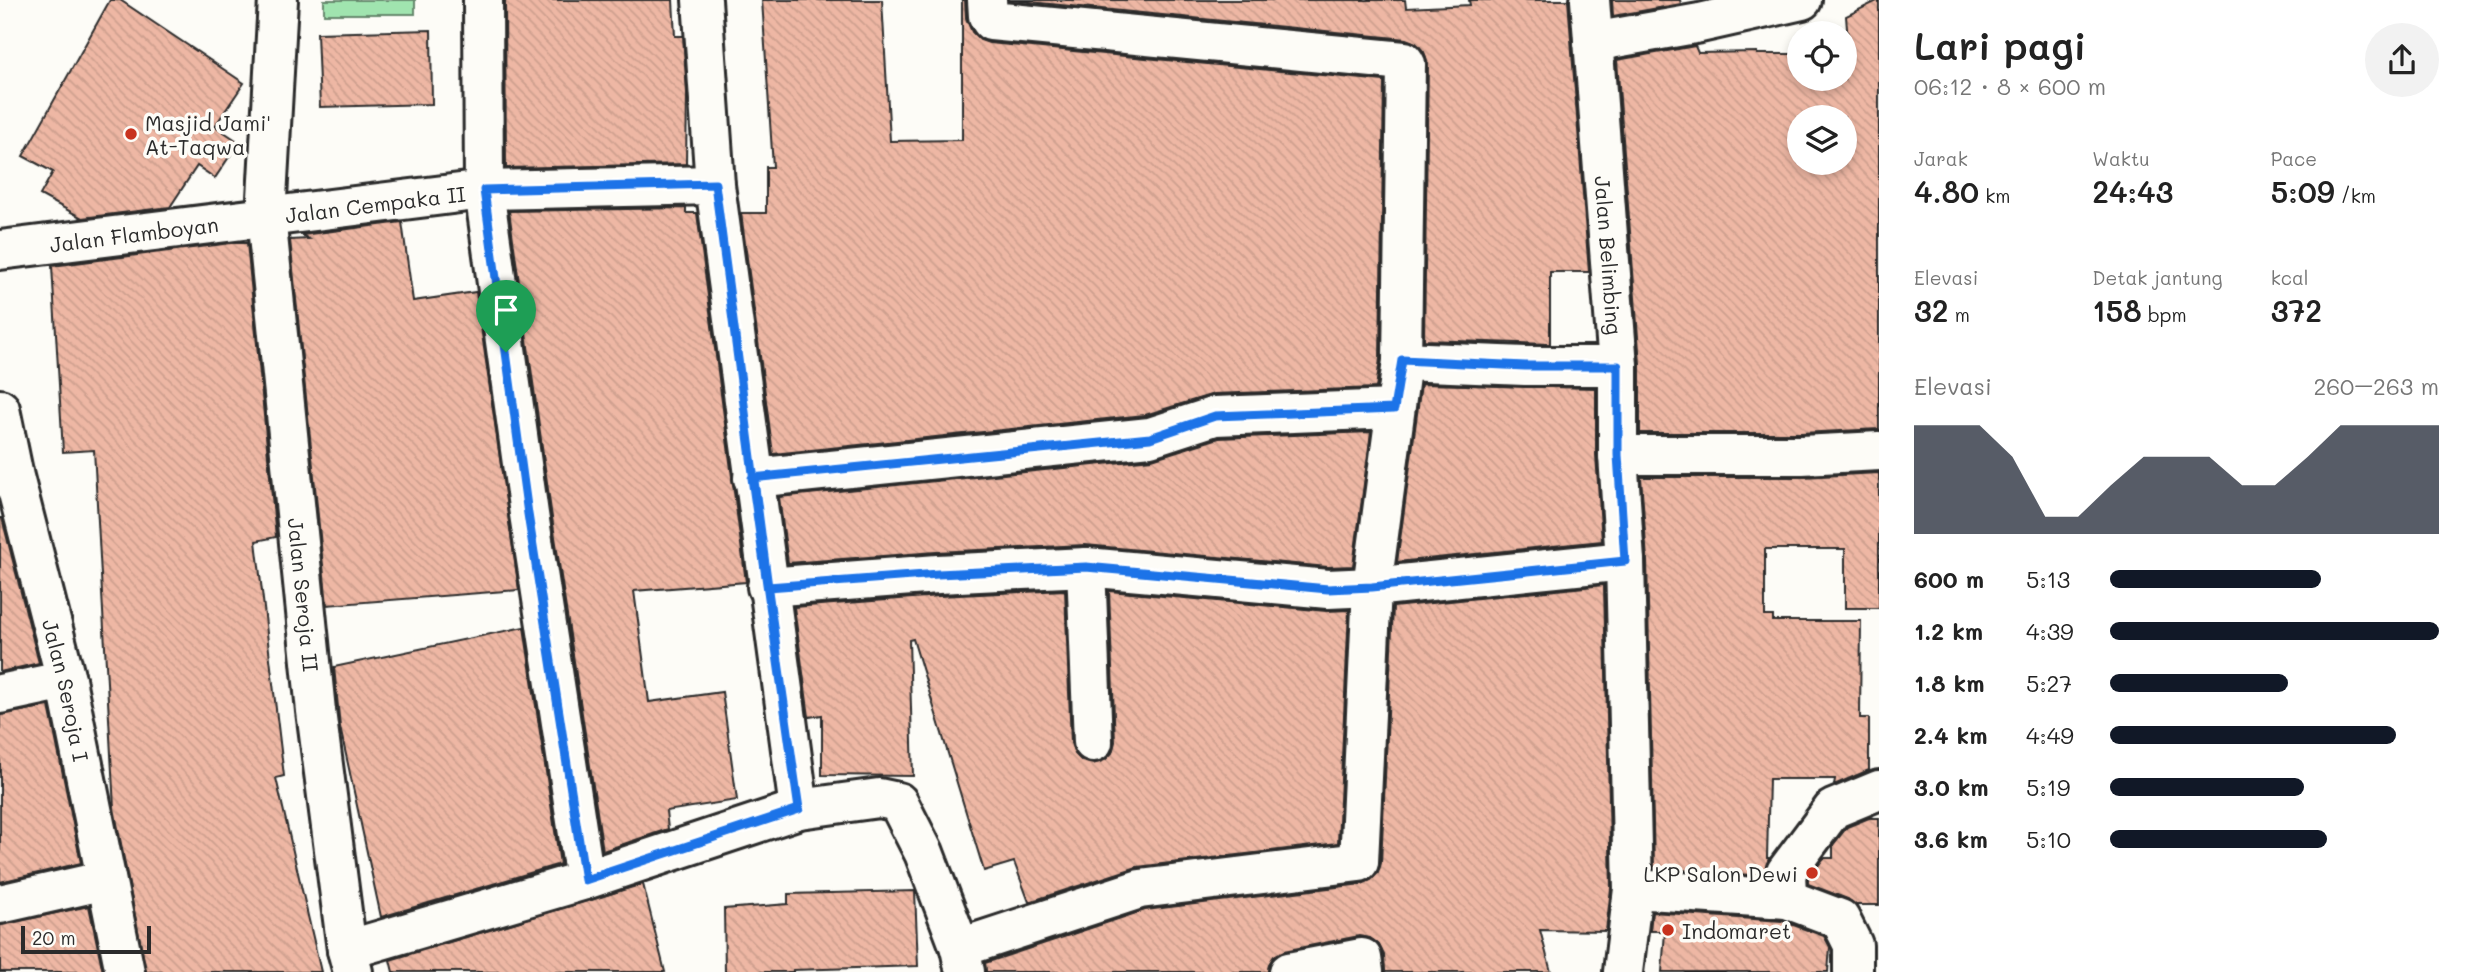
<!DOCTYPE html>
<html lang="id">
<head>
<meta charset="utf-8">
<style>
  body { margin:0; font-family:Mali,sans-serif; background:#f2f2f2; color:#222; height:100vh; display:flex; flex-direction:column; font-size:26px; white-space:nowrap }
  * { box-sizing:border-box; margin:0 }
  p { font-size:23px; color:#767676 }
  .icon { flex:none; width:38px; height:38px; fill:none; stroke:currentColor; stroke-width:2; stroke-linecap:round; stroke-linejoin:round }
  .map { position:relative; flex:1; overflow:hidden }
  .panel { display:flex; flex-direction:column; background:#fff; width:595px }
  .panel>* { flex:none }
  .fabs { position:absolute; left:1787px; top:21px; display:grid; gap:14px }
  .fabs a { display:grid; place-items:center; width:70px; height:70px; border-radius:50%; background:#fff; box-shadow:0 4px 10px #0003; font-size:35px }
  .scale { position:absolute; left:21px; bottom:18px; width:130px; box-sizing:border-box; padding-left:7px; border:4px solid #2b2b2b; border-top:0; font-size:19px; line-height:24px; white-space:nowrap; color:#2b2b2b; -webkit-text-stroke:5px #fdfcf7; paint-order:stroke }
  .pin { position:absolute; display:grid; place-items:center; width:60px; height:60px; color:#fff; margin:-72px -30px; border-radius:50% 50% 50% 0; rotate:-45deg; box-shadow:0 0 7px #0007 }
  .pin .icon { rotate:45deg }
  .round { display:grid; place-items:center; flex:none; width:74px; height:74px; border-radius:37px; background:#f2f2f2 }
  .headline { display:flex; align-items:center; justify-content:space-between; height:119px; padding:0 35px }
  h1 { font-size:38px; font-weight:600; line-height:52px }
  .figures { display:grid; grid-template-columns:repeat(3,1fr); gap:10px; height:119px; padding:7px 35px }
  .figures div { display:grid; align-content:center }
  .figures b { font-size:30px; font-weight:600 }
  .figures small { font-size:19px; font-weight:400 }
  .figures p { font-size:19px }
  .chart { height:196px; padding:14px 35px }
  .chart p { display:flex; justify-content:space-between }
  .chart svg { width:100%; height:126px; margin-top:7px; fill:#111827; opacity:.7 }
  ul { padding:0 35px; list-style:none; font-size:23px }
  li { display:grid; grid-template-columns:112px 84px 1fr; align-items:center; height:52px }
  li i { height:18px; border-radius:9px; background:#111827 }
  main { display:flex; flex:1; min-height:0 }
  .map>svg:first-child { display:block }
  .pitch { fill:#a0e4af; stroke:#66886d; stroke-width:2 }
  .building { fill:url(#building-back-hatch); stroke:#2b2b2b; stroke-width:2; fill-rule:evenodd }
  .lines { fill:none; stroke-linecap:round; stroke-linejoin:round }
  .street-casing { stroke:#2b2b2b; stroke-width:44 }
  .street { stroke:#fdfcf7; stroke-width:38 }
  .route-casing { stroke:#fff; stroke-width:14 }
  .route { stroke:#1a73e8; stroke-width:9 }
  .poi-dot { fill:#c8321e; stroke:#fdfcf7; stroke-width:2.5 }
  .labels { text-anchor:middle; dominant-baseline:central; stroke-width:7; stroke-linejoin:round; paint-order:stroke }
  .poi-label { font-size:21px; fill:#2b2b2b; stroke:#fdfcf7; text-anchor:start }
  .street-label { font-size:21px; fill:#2b2b2b; stroke:#fdfcf7 }
</style>
</head>
<body>
<main>
<div class="map">
<svg width="1879" height="972" viewBox="0 0 1879 972">
  <defs>
    <pattern id="building-back-hatch" width="6" height="6" patternUnits="userSpaceOnUse" patternTransform="scale(1.75)"><rect width="6" height="6" fill="#eeb7a4"/><path d="M-1 5l2 2M0 0l6 6M5-1l2 2" fill="none" stroke="#cc9e8d"/></pattern>
  </defs>
  <rect width="100%" height="100%" fill="#fdfcf7"/>
  <filter id="ink" filterUnits="userSpaceOnUse"><feTurbulence type="fractalNoise" baseFrequency=".0143" numOctaves="2"/><feDisplacementMap in="SourceGraphic" scale="14" xChannelSelector="R" yChannelSelector="G"/><feConvolveMatrix kernelMatrix="1 2 1 2 8 2 1 2 1" color-interpolation-filters="sRGB"/></filter>
  <g filter="url(#ink)">
    <rect class="pitch" x="324" y="0" width="91" height="14"/>
    <g class="building">
      <polygon points="110,0 120,0 244,83 215,126 239,142 215,178 197,166 170,207 82,218 40,195 53,172 23,156"/>
      <polygon points="505,0 673,0 675,36 683,36 687,93 686,164 506,168"/>
      <polygon points="762,0 882,0 890,141 962,140 962,0 965,0 966,18 972,32 980,40 989,43 1384,81 1380,359 1376,388 1214,394 1145,415 773,454 741,213 766,213 766,167 773,167"/>
      <polygon points="1009,0 1405,0 1406,8 1470,5 1469,0 1568,0 1589,272 1550,272 1550,344 1424,340 1428,64 1424,52 1416,43 1406,39"/>
      <polygon points="1612,0 1680,0 1681,4 1613,16"/>
      <path d="M1879,0V429L1801,433H1640V364L1617,60L1695,46L1698,53L1757,52V54H1799V79H1844V54H1849L1846,16ZM1799,117H1844V163H1799Z"/>
      <polygon points="431,30 432,104 320,107 317,33"/>
      <polygon points="686,208 686,213 697,213 746,582 634,591 649,702 722,692 737,800 666,811 668,829 603,851 551,511 509,211"/>
      <polygon points="402,222 413,301 476,292 519,590 327,605 290,240 309,239 302,235"/>
      <polygon points="231,243 247,243 276,537 256,541 284,776 276,778 321,972 146,972 114,808 94,450 63,452 52,266"/>
      <polygon points="1421,384 1596,388 1596,455 1602,541 1397,562"/>
      <polygon points="1371,432 1353,566 1328,567 1085,545 936,552 788,563 779,497 1152,459 1219,438"/>
      <polygon points="1879,473 1879,608 1845,608 1845,549 1765,549 1765,616 1773,616 1773,621 1861,621 1860,718 1869,718 1869,770 1834,785 1835,779 1769,779 1767,858 1769,858 1764,876 1654,868 1647,560 1641,477 1802,477"/>
      <polygon points="0,518 2,518 39,663 0,672"/>
      <polygon points="1604,585 1611,888 1606,931 1540,930 1551,972 1385,972 1384,955 1379,945 1370,938 1359,936 1284,951 1274,956 1269,964 1268,972 986,972 985,963 1145,910 1362,884 1371,880 1378,873 1381,863 1393,607"/>
      <polygon points="1065,590 1071,743 1075,754 1082,761 1093,764 1105,760 1112,753 1115,742 1109,591 1326,611 1349,610 1338,843 1137,867 1029,902 1014,862 984,871 913,639 909,640 913,776 822,775 822,715 809,717 794,607 939,596"/>
      <polygon points="524,627 560,864 381,917 340,727 334,667"/>
      <polygon points="49,706 81,863 0,882 0,715"/>
      <polygon points="1869,818 1879,818 1879,905 1855,905 1848,899 1808,884 1808,879 1824,858 1833,858 1833,845 1847,827"/>
      <polygon points="643,884 665,972 393,972 390,960"/>
      <polygon points="915,891 918,966 793,970 793,972 725,972 724,909 788,904 788,894"/>
      <polygon points="89,906 103,972 0,972 0,925"/>
      <polygon points="1652,912 1782,921 1824,936 1830,947 1828,972 1662,972 1665,931 1650,931"/>
    </g>
    <g class="lines">
      <g class="street-casing">
        <g id="street">
          <path id="s1" d="M278,0L266,216L316,711L347,950L353,972"/>
          <polyline points="483,0 484,190 529,514 585,880"/>
          <polyline points="702,0 715,185 799,809"/>
          <path id="s2" d="M1590,0L1618,366V455L1625,561L1633,889L1623,972"/>
          <polyline points="1593,42 1700,23 1802,0"/>
          <path id="s3" d="M0,250L484,190L715,185"/>
          <polyline points="1402,361 1525,366 1618,366"/>
          <path id="s4" d="M0,409L14,477L66,680L125,972"/>
          <polyline points="1618,455 1802,455 1879,451"/>
          <polyline points="753,478 1150,437 1215,416 1394,409"/>
          <polyline points="1086,567 1093,742"/>
          <polyline points="767,587 938,574 1086,567 1328,589 1372,587 1402,361 1406,64 1404,61 991,21 988,16 987,0"/>
          <polyline points="0,694 66,680"/>
          <polyline points="1633,889 1787,899 1840,919 1853,945 1853,972"/>
          <polyline points="1787,899 1786,872 1833,809 1879,790"/>
          <polyline points="0,904 106,880"/>
          <polyline points="347,950 585,880 799,809 879,798 898,802 924,853 960,948"/>
          <polyline points="965,972 960,948 1140,889 1359,862 1372,587 1625,561"/>
          <polyline points="1289,972 1362,958 1364,972"/>
        </g>
      </g>
      <use href="#street" class="street"/>
    </g>
  </g>
  <g class="lines" filter="url(#ink)">
    <g class="route-casing">
      <path id="route" d="M506,352L484,190L715,184L768,587L938,574L1086,567L1328,589L1372,587L1625,561L1618,455V366H1525L1402,360L1394,409L1215,416L1150,438L752,478C768,589 783,699 799,809L585,880L528,514L506,352"/>
    </g>
    <use href="#route" class="route"/>
  </g>
  <g class="poi-dot">
    <circle cx="131" cy="134" r="7"/>
    <circle cx="1812" cy="873" r="7"/>
    <circle cx="1668" cy="930" r="7"/>
  </g>
  <g class="labels">
    <g class="poi-label">
      <text x="145" y="122">Masjid Jami'<tspan x="145" dy="24">At-Taqwa</tspan></text>
      <text x="1798" y="873" text-anchor="end">LKP Salon Dewi</text>
      <text x="1682" y="930">Indomaret</text>
    </g>
    <g class="street-label">
      <text stroke="none"><textPath href="#s3" startOffset="378">Jalan Cempaka II</textPath></text>
      <text stroke="none"><textPath href="#s3" startOffset="135">Jalan Flamboyan</textPath></text>
      <text stroke="none"><textPath href="#s2" startOffset="256">Jalan Belimbing</textPath></text>
      <text stroke="none"><textPath href="#s1" startOffset="597">Jalan Seroja II</textPath></text>
      <text stroke="none"><textPath href="#s4" startOffset="289">Jalan Seroja I</textPath></text>
    </g>
  </g>
</svg>
<div class="fabs">
<a><svg class="icon" aria-label="locate" viewBox="0 0 24 24"><circle cx="12" cy="12" r="6"/><path d="M12 2v4M12 18v4M2 12h4M18 12h4"/></svg></a>
<a><svg class="icon" aria-label="layers" viewBox="0 0 24 24"><path d="M12 4l9 5-9 5-9-5zM3 14l9 5 9-5"/></svg></a>
</div>
<div class="scale">20 m</div>
<div class="pin" style="left:506px;top:352px;background:#1e9e55"><svg class="icon" aria-label="arrive" viewBox="0 0 24 24"><path d="M6 21V4h12l-3 4 3 4H6"/></svg></div>
</div>
<section class="panel">
<div class="headline"><div><h1>Lari pagi</h1><p>06:12 · 8 × 600 m</p></div><a class="round"><svg class="icon" aria-label="share" viewBox="0 0 24 24"><path d="M12 15V3M7 8l5-5 5 5M5 13v7h14v-7"/></svg></a></div>
<div class="figures">
<div><p>Jarak</p><b>4.80<small> km</small></b></div>
<div><p>Waktu</p><b>24:43</b></div>
<div><p>Pace</p><b>5:09<small> /km</small></b></div>
</div>
<div class="figures">
<div><p>Elevasi</p><b>32<small> m</small></b></div>
<div><p>Detak jantung</p><b>158<small> bpm</small></b></div>
<div><p>kcal</p><b>372</b></div>
</div>
<div class="chart"><p><span>Elevasi</span>260–263 m</p>
<svg viewBox="0 0 160 44" preserveAspectRatio="none"><path d="M0 44V6L10 6L20 6L30 17L40 38L50 38L60 27L70 17L80 17L90 17L100 27L110 27L120 17L130 6L140 6L150 6L160 6V44z"/></svg>
</div>
<ul>
<li><b>600 m</b>5:13<i style="width:64%"></i></li>
<li><b>1.2 km</b>4:39<i style="width:100%"></i></li>
<li><b>1.8 km</b>5:27<i style="width:54%"></i></li>
<li><b>2.4 km</b>4:49<i style="width:87%"></i></li>
<li><b>3.0 km</b>5:19<i style="width:59%"></i></li>
<li><b>3.6 km</b>5:10<i style="width:66%"></i></li>
</ul>
</section>
</main>
</body>
</html>
